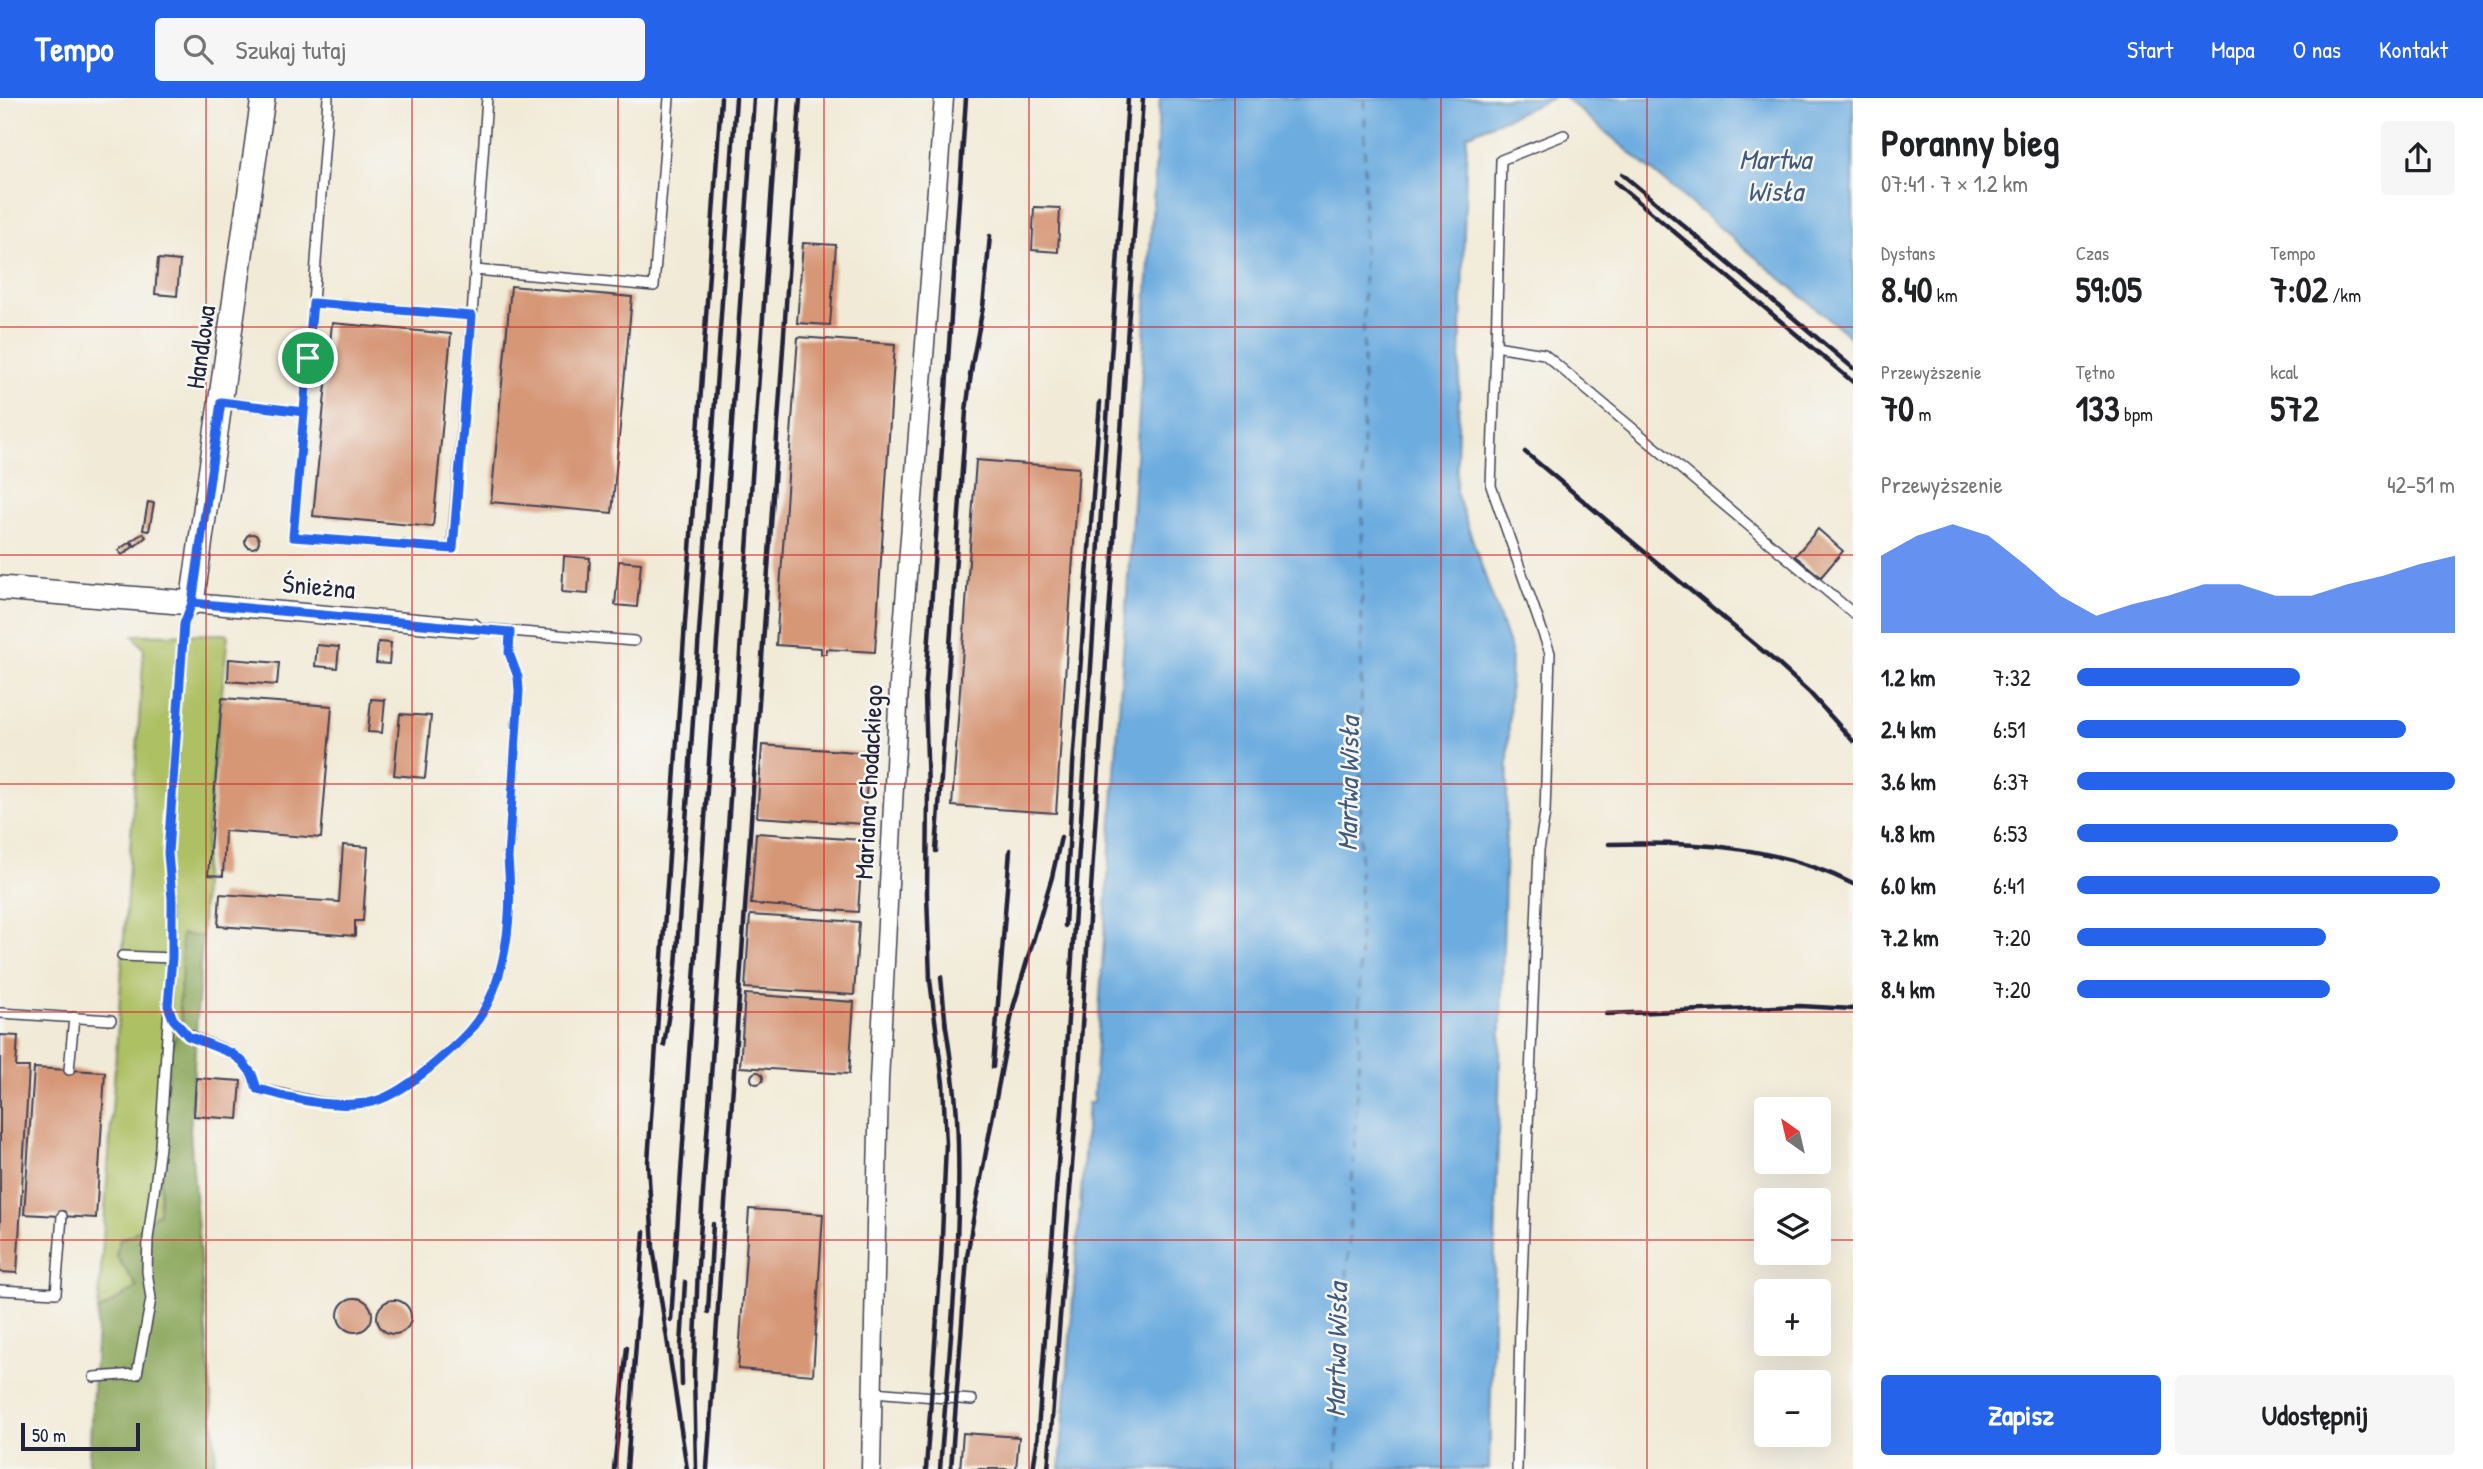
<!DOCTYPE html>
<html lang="pl">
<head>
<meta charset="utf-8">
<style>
  body { margin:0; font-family:"Patrick Hand",sans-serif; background:#f6f6f6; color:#202124; height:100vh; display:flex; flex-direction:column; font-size:26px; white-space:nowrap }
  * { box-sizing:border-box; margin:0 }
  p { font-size:23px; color:#757577 }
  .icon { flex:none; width:38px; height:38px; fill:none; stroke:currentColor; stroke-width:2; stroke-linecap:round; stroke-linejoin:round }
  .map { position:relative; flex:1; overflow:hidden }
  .side { display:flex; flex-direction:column; background:#fff; width:630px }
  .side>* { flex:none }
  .needle { width:46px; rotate:326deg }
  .buttons { position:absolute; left:1754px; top:999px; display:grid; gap:14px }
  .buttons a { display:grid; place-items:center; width:77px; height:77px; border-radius:7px; background:#fff; box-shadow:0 7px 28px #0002; font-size:35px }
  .scale { position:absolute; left:21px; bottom:18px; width:119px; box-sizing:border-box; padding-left:7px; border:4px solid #22223b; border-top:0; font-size:19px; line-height:24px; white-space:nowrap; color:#22223b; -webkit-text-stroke:5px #f6f6f2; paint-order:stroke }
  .pin { position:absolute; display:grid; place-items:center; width:60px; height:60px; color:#fff; margin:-30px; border:4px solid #fff; border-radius:50%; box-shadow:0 2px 7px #0007 }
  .round { display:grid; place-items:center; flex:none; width:74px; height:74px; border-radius:7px; background:#f6f6f6 }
  .summary { display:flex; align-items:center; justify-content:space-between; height:119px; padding:0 28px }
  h1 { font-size:38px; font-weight:800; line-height:52px }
  .stats { display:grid; grid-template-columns:repeat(3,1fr); gap:10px; height:119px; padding:7px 28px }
  .stats div { display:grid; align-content:center }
  .stats b { font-size:35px; font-weight:800 }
  .stats small { font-size:19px; font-weight:400 }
  .stats p { font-size:19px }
  .chart { height:196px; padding:14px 28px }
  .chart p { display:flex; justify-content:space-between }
  .chart svg { width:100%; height:126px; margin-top:7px; fill:#2563eb; opacity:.7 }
  .cta { display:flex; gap:14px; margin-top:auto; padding:14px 28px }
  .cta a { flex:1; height:80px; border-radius:7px; background:#2563eb; color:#fff; font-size:28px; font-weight:800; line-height:80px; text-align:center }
  .cta a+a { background:#f6f6f6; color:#202124 }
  ul { padding:0 28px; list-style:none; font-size:23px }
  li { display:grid; grid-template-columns:112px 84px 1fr; align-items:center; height:52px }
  li i { height:18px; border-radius:9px; background:#2563eb }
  header { display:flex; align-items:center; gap:42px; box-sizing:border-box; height:98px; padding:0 35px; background:#2563eb; color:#fff }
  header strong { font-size:33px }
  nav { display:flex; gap:38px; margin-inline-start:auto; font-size:24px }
  .search { width:490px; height:63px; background:#f6f6f6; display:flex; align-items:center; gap:18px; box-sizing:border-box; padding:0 24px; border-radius:7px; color:#757577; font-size:26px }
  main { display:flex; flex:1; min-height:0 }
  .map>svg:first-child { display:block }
  .green { fill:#adc064; stroke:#687150; stroke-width:2 }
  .forest { fill:#8aa65a; stroke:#56644a; stroke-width:2 }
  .water { fill:#6cacdf; stroke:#47678d; stroke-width:2 }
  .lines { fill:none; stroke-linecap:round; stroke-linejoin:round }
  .ferry { stroke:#40597d; stroke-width:2; stroke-dasharray:9 7; stroke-linecap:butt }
  .building { fill:#d69777 }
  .service-casing { stroke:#414052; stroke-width:12 }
  .minor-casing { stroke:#414052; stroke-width:21 }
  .tertiary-casing { stroke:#414052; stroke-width:26 }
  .service { stroke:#fff; stroke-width:9 }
  .minor { stroke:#fff; stroke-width:18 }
  .tertiary { stroke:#fff; stroke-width:23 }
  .rail { stroke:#22223b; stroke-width:4.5 }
  .route-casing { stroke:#fff; stroke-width:14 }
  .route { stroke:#2563eb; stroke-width:9 }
  .grid { fill:none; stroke:#d62828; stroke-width:2; stroke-opacity:0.55 }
  .labels { text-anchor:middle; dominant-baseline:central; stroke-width:5; stroke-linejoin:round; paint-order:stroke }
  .street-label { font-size:26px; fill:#22223b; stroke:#f6f6f2 }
  .water-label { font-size:28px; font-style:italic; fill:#40597d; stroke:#f6f6f2 }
</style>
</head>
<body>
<header>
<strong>Tempo</strong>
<div class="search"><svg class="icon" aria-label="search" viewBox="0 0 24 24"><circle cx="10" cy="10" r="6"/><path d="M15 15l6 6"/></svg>Szukaj tutaj</div>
<nav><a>Start</a><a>Mapa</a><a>O nas</a><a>Kontakt</a></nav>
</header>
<main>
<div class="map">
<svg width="1853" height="1371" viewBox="0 0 1853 1371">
  <rect width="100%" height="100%" fill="#f6f6f2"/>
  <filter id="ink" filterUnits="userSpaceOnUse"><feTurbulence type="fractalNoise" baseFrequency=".0143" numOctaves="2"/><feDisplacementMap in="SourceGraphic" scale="14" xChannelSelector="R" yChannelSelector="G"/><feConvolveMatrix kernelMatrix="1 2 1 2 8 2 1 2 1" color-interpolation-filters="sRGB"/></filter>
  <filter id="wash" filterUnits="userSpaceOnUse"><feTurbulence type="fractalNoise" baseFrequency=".00686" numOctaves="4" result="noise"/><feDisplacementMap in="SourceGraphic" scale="28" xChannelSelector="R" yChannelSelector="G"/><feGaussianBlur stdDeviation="1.57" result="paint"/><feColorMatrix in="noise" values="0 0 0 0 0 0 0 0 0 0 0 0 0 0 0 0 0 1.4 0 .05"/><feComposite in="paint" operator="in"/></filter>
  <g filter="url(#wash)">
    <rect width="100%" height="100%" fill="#f1ead6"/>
    <polygon class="green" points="228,536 203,775 202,839 182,837 182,871 179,907 182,925 169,953 159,1115 132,1137 120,1141 116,1157 137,1189 98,1214 144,551 133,537"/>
    <polygon class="forest" points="181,836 202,839 190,1033 216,1356 213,1371 88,1371 98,1214 137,1189 116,1157 120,1141 132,1137 159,1114 169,953 182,925 179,907 182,871"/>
    <g class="water">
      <polygon points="1160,0 1553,0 1467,37 1456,394 1511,553 1489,1371 1060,1371 1088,1005 1093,1005"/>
      <polygon points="1565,0 1853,0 1853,241"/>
    </g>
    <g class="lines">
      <polyline class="ferry" points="1336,1371 1359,963 1365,0"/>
    </g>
    <g id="blocks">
      <g class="building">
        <polygon points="1034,109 1060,110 1058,154 1032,152"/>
        <polygon points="803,145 836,147 830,227 797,225"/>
        <polygon points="158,161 180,163 177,198 155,196"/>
        <polygon points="511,188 632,199 612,415 491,404"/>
        <polygon points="332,225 451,236 433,429 313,418"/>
        <polygon points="798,239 895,246 875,554 826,551 826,556 821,556 821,550 776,547"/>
        <polygon points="976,362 1079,370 1056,715 952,708"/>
        <polygon points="148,404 154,405 149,433 143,432"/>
        <polygon points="1818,431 1843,453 1821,479 1795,458"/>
        <polygon points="143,435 146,439 135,448 131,443"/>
        <circle cx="252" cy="443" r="7"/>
        <polygon points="130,444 133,449 122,457 118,452"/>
        <polygon points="564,458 590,460 588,496 562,494"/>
        <polygon points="619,463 641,465 637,509 615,507"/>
        <polygon points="378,544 391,545 389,566 376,565"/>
        <polygon points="317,547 339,549 337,570 315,568"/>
        <polygon points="229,561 279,565 277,587 228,583"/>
        <polygon points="222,600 332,608 321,740 225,733 223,778 208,777"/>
        <polygon points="371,601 385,602 382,635 368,634"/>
        <polygon points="400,616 431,618 425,680 394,677"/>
        <polygon points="762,647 869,655 864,726 757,719"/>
        <polygon points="756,735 863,742 858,814 751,806"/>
        <polygon points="343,747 368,749 363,823 355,823 355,838 218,828 220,796 339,804"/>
        <polygon points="750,817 859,824 854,897 745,890"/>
        <polygon points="745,896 854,904 849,976 740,969"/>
        <polygon points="0,937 18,938 16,969 29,969 17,1175 0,1174"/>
        <polygon points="34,970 105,974 96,1120 24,1116"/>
        <circle cx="757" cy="980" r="6"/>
        <polygon points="196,980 241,983 238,1021 194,1018"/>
        <polygon points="749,1111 823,1116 813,1277 738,1271"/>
        <circle cx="355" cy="1217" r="17"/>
        <circle cx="394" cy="1219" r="17"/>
        <polygon points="963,1335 1019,1339 1016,1371 960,1371"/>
      </g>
    </g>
  </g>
  <g filter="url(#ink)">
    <use href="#blocks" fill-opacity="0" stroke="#414052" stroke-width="2"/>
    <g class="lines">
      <g class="service-casing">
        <g id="service">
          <polyline points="475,172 654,188 669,0"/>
          <polyline points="313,205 328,0"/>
          <polyline points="472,218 487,0"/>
          <polyline points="1496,248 1501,62 1564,37"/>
          <polyline points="223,304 304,314 313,205 472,218 452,451 293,439 304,314"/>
          <polyline points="473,530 634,543"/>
          <polyline points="122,858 172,860"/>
          <path d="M170,913C181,946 218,942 241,962C250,970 253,980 257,991C297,997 323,1011 367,1005C388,1002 411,985 427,972C442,959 457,947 470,932C508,888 513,815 508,760L519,593L518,579L509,555L510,534"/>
          <polyline points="0,915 111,922"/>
          <polyline points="69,972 74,919"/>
          <polyline points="0,1192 56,1195 62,1118"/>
          <polyline points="94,1279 137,1276 151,1201 147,1173 148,1141 160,1049 172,860 172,800 168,755 184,526 192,507"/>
          <polyline points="873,1294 972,1302"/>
          <polyline points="1517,1371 1520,1230 1539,752 1545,715 1550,555 1491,388 1496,248 1544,256 1853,515"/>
        </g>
      </g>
      <g class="minor-casing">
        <g id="minor">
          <polyline points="192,505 473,530"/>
          <polyline points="871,1371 879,983 900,569 944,0"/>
        </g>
      </g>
      <g class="tertiary-casing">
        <polyline id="tertiary" points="0,490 192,505 263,0"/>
      </g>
      <use href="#service" class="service"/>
      <use href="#minor" class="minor"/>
      <use href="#tertiary" class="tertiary"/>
      <g class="rail">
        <polyline points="1622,76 1853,270"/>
        <polyline points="1615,84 1853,284"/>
        <polyline points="970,277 983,209 990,138"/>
        <polyline points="1525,354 1776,564 1809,594 1853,643"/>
        <path d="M1609,746C1693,744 1777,747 1853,786"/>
        <polyline points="936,753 966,313 972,268"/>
        <polyline points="1065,828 1073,667 1100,304"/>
        <polyline points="941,879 946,930"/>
        <polyline points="1606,916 1800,908 1853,911"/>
        <polyline points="664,947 676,868 736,0"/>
        <polyline points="993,969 1010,752"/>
        <polyline points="708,1214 713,1126"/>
        <polyline points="671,1222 754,0"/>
        <polyline points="682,1287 681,1248 685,1184"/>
        <polyline points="614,1371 627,1249"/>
        <polyline points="627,1371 644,1134"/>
        <polyline points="687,1371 653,1149 648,1064 721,0"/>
        <polyline points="696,1371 694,1274 698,1168 778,0"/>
        <polyline points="707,1371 800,0"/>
        <polyline points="926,1371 941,1162 946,1046 943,985 930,882 927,795 928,692 925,598 966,0"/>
        <path d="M940,1371C949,1255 963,1136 957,1019C955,987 950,955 945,923"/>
        <polyline points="951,1371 967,1159 972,1128 1013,910 1052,779 1061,739"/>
        <polyline points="1033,1371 1037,1346 1062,1013 1128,0"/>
        <polyline points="1048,1371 1077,1004 1143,0"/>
      </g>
    </g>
  </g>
  <g class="lines" filter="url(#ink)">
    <g class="route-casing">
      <path id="route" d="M308,260L304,314L221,304L192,505L184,526L168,755L172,800V860L168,908L173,921L188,938L231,955L242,963L252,976L257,991C270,993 281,998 293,1000C317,1006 342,1008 367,1005C388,1002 411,985 427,972C442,959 457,947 470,932C508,888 513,815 508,760L519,593L518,579L509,555L510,534L192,505L221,304L304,314L293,439L453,451L472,218L313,205L308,260"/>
    </g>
    <use href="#route" class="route"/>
  </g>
  <path class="grid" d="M206,0V1371M412,0V1371M618,0V1371M824,0V1371M1029,0V1371M1235,0V1371M1441,0V1371M1647,0V1371M0,229H1853M0,457H1853M0,686H1853M0,914H1853M0,1142H1766M1818,1142H1853"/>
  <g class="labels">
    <g class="street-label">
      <text transform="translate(200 249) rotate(-82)">Handlowa</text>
      <text transform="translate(319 488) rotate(5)">Śnieżna</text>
      <text transform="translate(868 684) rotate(-87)">Mariana Chodackiego</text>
    </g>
    <g class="water-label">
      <text x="1775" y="61">Martwa<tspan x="1775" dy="32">Wisła</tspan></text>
      <text transform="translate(1348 686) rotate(-89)">Martwa Wisła</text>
      <text transform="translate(1336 1252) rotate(-89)">Martwa Wisła</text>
    </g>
  </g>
</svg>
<div class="buttons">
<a><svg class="needle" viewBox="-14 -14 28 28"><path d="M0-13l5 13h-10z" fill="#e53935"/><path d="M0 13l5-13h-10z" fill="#757577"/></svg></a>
<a><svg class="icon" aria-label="layers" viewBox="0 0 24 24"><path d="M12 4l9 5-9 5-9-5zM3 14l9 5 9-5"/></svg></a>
<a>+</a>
<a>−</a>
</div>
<div class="scale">50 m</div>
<div class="pin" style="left:308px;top:260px;background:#1e9e55"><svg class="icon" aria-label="arrive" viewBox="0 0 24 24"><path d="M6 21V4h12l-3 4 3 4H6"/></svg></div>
</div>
<section class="side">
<div class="summary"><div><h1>Poranny bieg</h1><p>07:41 · 7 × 1.2 km</p></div><a class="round"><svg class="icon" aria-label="share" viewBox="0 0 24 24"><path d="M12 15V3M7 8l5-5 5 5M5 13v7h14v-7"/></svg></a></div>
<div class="stats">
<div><p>Dystans</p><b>8.40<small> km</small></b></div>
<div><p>Czas</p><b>59:05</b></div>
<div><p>Tempo</p><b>7:02<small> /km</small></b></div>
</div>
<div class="stats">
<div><p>Przewyższenie</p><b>70<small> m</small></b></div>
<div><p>Tętno</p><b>133<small> bpm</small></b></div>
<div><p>kcal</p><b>572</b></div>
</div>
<div class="chart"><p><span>Przewyższenie</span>42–51 m</p>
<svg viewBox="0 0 160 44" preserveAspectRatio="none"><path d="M0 44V17L10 10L20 6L30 10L40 20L50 31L60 38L70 34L80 31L90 27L100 27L110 31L120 31L130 27L140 24L150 20L160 17V44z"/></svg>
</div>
<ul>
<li><b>1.2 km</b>7:32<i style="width:59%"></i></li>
<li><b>2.4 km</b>6:51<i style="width:87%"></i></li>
<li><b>3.6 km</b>6:37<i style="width:100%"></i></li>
<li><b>4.8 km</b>6:53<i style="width:85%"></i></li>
<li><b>6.0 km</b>6:41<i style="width:96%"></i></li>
<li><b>7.2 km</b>7:20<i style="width:66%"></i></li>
<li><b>8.4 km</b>7:20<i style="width:67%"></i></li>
</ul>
<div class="cta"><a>Zapisz</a><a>Udostępnij</a></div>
</section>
</main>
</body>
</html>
